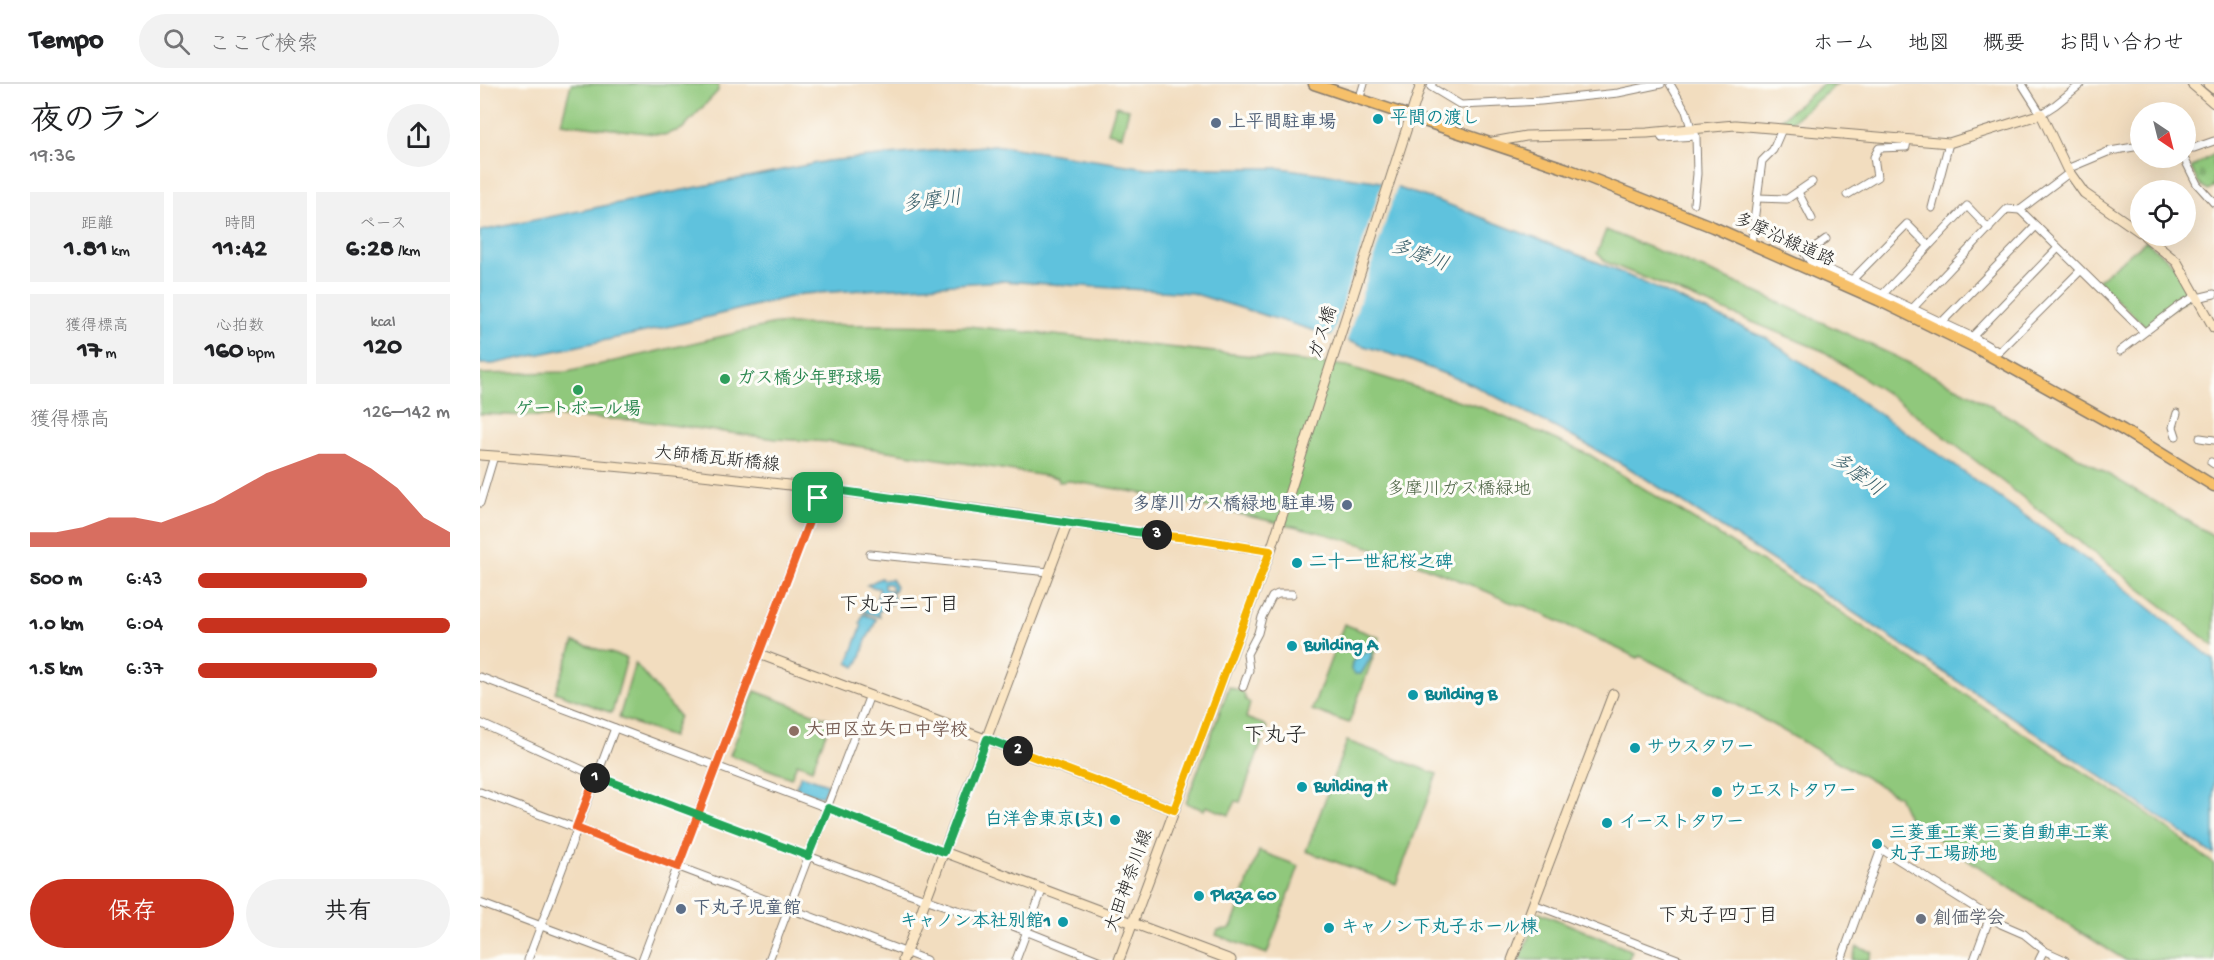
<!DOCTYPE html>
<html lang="ja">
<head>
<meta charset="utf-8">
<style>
  body { margin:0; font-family:"Gochi Hand","Klee One",sans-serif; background:#f2f2f2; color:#202124; height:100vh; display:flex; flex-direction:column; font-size:22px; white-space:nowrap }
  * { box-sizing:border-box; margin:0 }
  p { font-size:20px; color:#757577 }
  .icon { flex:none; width:33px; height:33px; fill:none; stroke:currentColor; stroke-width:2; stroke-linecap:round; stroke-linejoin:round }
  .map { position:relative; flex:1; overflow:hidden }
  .side { display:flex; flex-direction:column; background:#fff; width:480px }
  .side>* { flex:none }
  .needle { width:39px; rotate:145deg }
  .buttons { position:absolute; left:1650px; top:18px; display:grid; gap:12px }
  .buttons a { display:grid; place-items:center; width:66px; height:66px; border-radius:50%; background:#fff; box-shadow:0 6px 24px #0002; font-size:30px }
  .pin { position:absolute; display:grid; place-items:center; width:51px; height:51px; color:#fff; margin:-26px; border-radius:12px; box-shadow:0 3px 9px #0006 }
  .km { position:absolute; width:30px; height:30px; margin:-15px; border-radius:50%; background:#222; color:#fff; font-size:16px; line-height:30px; text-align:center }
  .round { display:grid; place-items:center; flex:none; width:63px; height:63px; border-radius:32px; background:#f2f2f2 }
  .overview { display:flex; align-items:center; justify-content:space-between; height:102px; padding:0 30px }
  h1 { font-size:33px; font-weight:800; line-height:45px }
  .metrics { display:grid; grid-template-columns:repeat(3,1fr); gap:9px; height:102px; padding:6px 30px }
  .metrics div { display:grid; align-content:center; border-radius:0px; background:#f2f2f2; text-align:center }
  .metrics b { font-size:26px; font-weight:800 }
  .metrics small { font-size:16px; font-weight:400 }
  .metrics p { font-size:16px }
  .chart { height:168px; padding:12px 30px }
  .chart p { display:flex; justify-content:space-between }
  .chart svg { width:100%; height:108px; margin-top:6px; fill:#c8321e; opacity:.7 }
  .button { display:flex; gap:12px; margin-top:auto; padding:12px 30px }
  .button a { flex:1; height:69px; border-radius:36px; background:#c8321e; color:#fff; font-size:24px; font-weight:800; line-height:69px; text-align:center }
  .button a+a { background:#f2f2f2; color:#202124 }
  ul { padding:0 30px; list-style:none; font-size:20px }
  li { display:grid; grid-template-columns:96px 72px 1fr; align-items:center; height:45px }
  li i { height:15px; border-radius:8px; background:#c8321e }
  header { display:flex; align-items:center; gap:36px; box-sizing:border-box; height:84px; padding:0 30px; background:#fff; border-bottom:2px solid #e0e0e0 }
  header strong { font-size:28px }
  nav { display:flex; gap:33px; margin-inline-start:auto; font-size:21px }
  .search { width:420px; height:54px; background:#f2f2f2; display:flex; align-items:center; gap:15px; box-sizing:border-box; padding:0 21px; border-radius:33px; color:#757577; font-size:22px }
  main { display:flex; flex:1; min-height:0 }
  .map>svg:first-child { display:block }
  .cemetery { fill:url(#cemetery-stones); stroke:#56724c; stroke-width:1.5 }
  .park { fill:#90c87b; stroke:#56724c; stroke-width:1.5 }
  .water { fill:#5fc2dd; stroke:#3e6f7c; stroke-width:1.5 }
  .pier { fill:#f2ddbf }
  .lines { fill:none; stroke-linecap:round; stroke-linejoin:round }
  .street-casing { stroke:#877c6e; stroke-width:9 }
  .secondary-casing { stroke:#877c6e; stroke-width:11 }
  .primary-casing { stroke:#877c6e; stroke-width:13 }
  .street { stroke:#fff; stroke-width:7 }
  .secondary { stroke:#fbe6c4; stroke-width:9 }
  .primary { stroke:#f6c06b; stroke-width:10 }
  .split-1-casing { stroke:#fff; stroke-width:12 }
  .split-2-casing { stroke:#fff; stroke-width:12 }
  .split-3-casing { stroke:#fff; stroke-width:12 }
  .split-4-casing { stroke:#fff; stroke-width:12 }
  .split-1 { stroke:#f0652b; stroke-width:8 }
  .split-2 { stroke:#22a559; stroke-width:8 }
  .split-3 { stroke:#f5b400; stroke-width:8 }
  .split-4 { stroke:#22a559; stroke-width:8 }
  .culture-dot { fill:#0f9aa8; stroke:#fdfcf7; stroke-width:2 }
  .service-dot { fill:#5c6f8a; stroke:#fdfcf7; stroke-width:2 }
  .leisure-dot { fill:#2e9e5b; stroke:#fdfcf7; stroke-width:2 }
  .education-dot { fill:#8d6e63; stroke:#fdfcf7; stroke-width:2 }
  .worship-dot { fill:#6b7280; stroke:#fdfcf7; stroke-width:2 }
  .labels { text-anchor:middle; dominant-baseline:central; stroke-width:6; stroke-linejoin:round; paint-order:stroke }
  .culture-label { font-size:18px; font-weight:bold; fill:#0d838f; stroke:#fdfcf7; text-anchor:start }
  .service-label { font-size:18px; font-weight:bold; fill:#4e5e75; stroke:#fdfcf7; text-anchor:start }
  .street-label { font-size:18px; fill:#1c1c1c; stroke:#fdfcf7 }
  .leisure-label { font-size:18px; font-weight:bold; fill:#27864d; stroke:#fdfcf7; text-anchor:start }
  .park-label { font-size:18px; fill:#4a6142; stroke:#fdfcf7 }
  .education-label { font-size:18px; font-weight:bold; fill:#785e54; stroke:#fdfcf7; text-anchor:start }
  .worship-label { font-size:18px; font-weight:bold; fill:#5b616d; stroke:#fdfcf7; text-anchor:start }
  .water-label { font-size:20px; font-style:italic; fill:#375e69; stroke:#fdfcf7 }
  .neighbourhood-label { font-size:20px; fill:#1c1c1c; stroke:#fdfcf7 }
  .quarter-label { font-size:21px; fill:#1c1c1c; stroke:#fdfcf7 }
</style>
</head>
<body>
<header>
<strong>Tempo</strong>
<div class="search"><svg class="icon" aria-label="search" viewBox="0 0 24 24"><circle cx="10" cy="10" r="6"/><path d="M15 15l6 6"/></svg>ここで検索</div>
<nav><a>ホーム</a><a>地図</a><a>概要</a><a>お問い合わせ</a></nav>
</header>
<main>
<section class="side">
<div class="overview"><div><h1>夜のラン</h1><p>19:36</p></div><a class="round"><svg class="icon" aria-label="share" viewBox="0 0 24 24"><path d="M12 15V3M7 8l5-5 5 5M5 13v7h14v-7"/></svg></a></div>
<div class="metrics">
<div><p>距離</p><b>1.81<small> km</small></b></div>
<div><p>時間</p><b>11:42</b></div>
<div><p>ペース</p><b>6:28<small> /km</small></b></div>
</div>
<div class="metrics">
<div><p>獲得標高</p><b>17<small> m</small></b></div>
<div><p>心拍数</p><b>160<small> bpm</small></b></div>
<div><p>kcal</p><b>120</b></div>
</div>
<div class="chart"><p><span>獲得標高</span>126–142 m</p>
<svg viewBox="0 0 160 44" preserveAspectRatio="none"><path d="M0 44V38L10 38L20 36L30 32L40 32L50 34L60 30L70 26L80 20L90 14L100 10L110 6L120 6L130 12L140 20L150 32L160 38V44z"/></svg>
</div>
<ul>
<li><b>500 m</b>6:43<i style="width:67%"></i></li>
<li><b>1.0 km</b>6:04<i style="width:100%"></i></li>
<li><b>1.5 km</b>6:37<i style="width:71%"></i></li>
</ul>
<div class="button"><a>保存</a><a>共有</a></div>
</section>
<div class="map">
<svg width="1734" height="876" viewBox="0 0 1734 876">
  <defs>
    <pattern id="cemetery-stones" width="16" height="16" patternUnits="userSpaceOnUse" patternTransform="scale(1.5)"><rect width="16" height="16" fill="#90c87b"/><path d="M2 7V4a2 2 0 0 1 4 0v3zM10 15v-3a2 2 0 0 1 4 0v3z" fill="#7cab6a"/></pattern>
  </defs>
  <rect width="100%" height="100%" fill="#fdfcf7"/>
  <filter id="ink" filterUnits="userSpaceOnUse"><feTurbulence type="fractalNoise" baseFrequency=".0167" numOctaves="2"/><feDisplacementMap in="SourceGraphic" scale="12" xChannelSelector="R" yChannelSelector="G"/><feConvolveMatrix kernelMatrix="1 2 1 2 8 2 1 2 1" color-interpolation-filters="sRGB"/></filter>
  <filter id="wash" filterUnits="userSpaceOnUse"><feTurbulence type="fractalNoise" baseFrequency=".008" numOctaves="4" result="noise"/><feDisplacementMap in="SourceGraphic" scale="24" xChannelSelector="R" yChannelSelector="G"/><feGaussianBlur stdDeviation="1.35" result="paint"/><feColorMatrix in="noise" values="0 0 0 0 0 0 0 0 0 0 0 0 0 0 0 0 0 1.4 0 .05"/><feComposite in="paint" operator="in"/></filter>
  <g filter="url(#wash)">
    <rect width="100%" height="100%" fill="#f2ddbf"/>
    <polygon class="cemetery" points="1734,70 1734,103 1728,107 1718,98 1711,84"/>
    <g class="park">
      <polygon points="91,0 238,0 238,7 202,45 184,51 81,39"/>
      <polygon points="1343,0 1357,0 1306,42 1295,40"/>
      <polygon points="636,22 649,25 642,52 628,48"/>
      <polygon points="1126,146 1248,195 1417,273 1490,310 1734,452 1734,562 1425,322 1343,267 1126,178 1117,169"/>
      <polygon points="1666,157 1696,183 1712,211 1666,243 1617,197"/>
      <path d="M295,240L488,242L867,282L1006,325L1110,371L1338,513L1535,644L1666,728L1734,780V876H1645L1544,813L1456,754L1428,734L1418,712L1263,624L1160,572L1158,574L1045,522C1030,521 1017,511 1003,506C970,492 935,479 901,467C839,445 774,434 710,420L702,421L686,418L684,413L590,397L579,398L578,394L351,358L296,355L154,336L0,330V290L87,288Z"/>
      <polygon points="864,540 900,554 869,639 832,626"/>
      <polygon points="94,558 147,574 132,629 75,608"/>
      <polygon points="155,579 199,632 192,653 139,634"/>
      <polygon points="749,603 763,608 766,616 770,619 766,634 785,641 787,644 760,718 756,717 749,731 726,722 724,726 706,719"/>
      <polygon points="275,607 351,636 332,685 317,679 311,694 250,671"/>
      <polygon points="867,657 957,690 916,800 826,767"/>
      <polygon points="779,767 819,782 787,870 736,851 738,846 749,845 752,842"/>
      <polygon points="1059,828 1152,867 1148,876 1039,876"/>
      <polygon points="1377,863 1392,868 1389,876 1372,876"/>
    </g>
    <g class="water">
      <polygon points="514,61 667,84 800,84 896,97 962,118 1122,180 1286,254 1457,369 1631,493 1734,576 1734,771 1610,685 1359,519 1149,384 1063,337 991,300 923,274 712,209 522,197 322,210 179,245 13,280 0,280 0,147 347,77"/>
      <polygon points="401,494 403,496 411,495 416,503 413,508 410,500 404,500 404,505 410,506 415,517 398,528 400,533 384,528 387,520 394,522 400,505 387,501"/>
      <path d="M383,530L396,535C394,545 388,550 385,559C382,568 382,575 375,583L368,579L382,541L380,539Z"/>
      <polygon points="888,566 892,568 890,575 881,590 875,590 871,586 872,578"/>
      <polygon points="321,691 347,700 342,713 316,703"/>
    </g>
    <polygon class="pier" points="903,96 918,100 866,260 851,255"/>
  </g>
  <g filter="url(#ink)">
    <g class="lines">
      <g class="street-casing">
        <g id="street">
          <polyline points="952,0 951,3 981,21 1061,17 1138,9 1181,0"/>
          <polyline points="1190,0 1206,27 1211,44"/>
          <polyline points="1542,0 1561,30 1575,21 1601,0"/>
          <polyline points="879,16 884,0"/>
          <polyline points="1180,48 1182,54 1216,52 1217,90 1214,119"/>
          <polyline points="1706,64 1714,64 1734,57"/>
          <polyline points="1704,74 1717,100 1734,119"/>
          <polyline points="1587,85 1630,67 1660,62"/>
          <polyline points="1318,108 1332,135"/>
          <polyline points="1367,111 1397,93 1394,73 1399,64 1426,63 1427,57"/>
          <polyline points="1277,114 1307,115 1332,98"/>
          <polyline points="1452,124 1469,59"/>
          <polyline points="1540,126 1664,248"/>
          <polyline points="1271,160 1282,77 1293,66 1302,45"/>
          <polyline points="1318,160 1330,177 1372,196"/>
          <polyline points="1448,161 1427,140 1372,196 1493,253 1519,268 1600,187"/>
          <polyline points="1325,170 1346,155"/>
          <polyline points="1401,212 1487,122 1509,145"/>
          <polyline points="1717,214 1734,210"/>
          <polyline points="1432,225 1527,125 1540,126 1589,89"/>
          <polyline points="1462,238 1556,142"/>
          <polyline points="1492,253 1578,164"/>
          <polyline points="1640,267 1699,222 1716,212"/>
          <polyline points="1696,352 1693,343 1697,329"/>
          <polyline points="1720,354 1734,356"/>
          <polyline points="1731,378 1734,380"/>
          <polyline points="0,419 14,372"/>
          <polyline points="390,470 569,488"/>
          <polyline points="0,593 464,768"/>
          <polyline points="763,603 769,586 767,570 778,549 782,533 792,513 798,510 812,510"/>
          <polyline points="0,639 116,692 408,802 477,826 528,840 618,876"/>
          <polyline points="0,708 446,876"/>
          <polyline points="0,819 152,876"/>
          <polyline points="1053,820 1200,876"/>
          <polyline points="48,876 135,644"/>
          <polyline points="162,876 341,404"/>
          <polyline points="289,876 390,611"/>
          <polyline points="536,876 563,804"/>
          <polyline points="1361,876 1401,765 1521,840 1544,850 1565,867 1585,876"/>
          <polyline points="1494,876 1511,830"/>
          <polyline points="1559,876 1564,866"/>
        </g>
      </g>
      <g class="secondary-casing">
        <g id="secondary">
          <polyline points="1712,0 1734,19"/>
          <polyline points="1728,0 1734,5"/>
          <polyline points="1013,58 1046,52 1167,49 1255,41 1469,59 1561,30 1587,85 1604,109 1660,148"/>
          <polyline points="1665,152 1697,178 1734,244"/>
          <path d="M0,371C220,387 440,415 658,449L709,454L790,467"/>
          <polyline points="279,570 694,726"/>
          <polyline points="464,768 751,876"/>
          <polyline points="423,876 588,438"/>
          <polyline points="639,876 793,460 941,0"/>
          <polyline points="1032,876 1133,610"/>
        </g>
      </g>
      <g class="primary-casing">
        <polyline id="primary" points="834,0 1090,86 1233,143 1398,216 1496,264 1643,346 1734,402"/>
      </g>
      <use href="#street" class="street"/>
      <use href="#secondary" class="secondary"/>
      <use href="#primary" class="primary"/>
    </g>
  </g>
  <g class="lines" filter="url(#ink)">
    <g class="split-1-casing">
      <polyline id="split-1" points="115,694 96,744 198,783 338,414"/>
    </g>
    <g class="split-2-casing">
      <polyline id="split-2" points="115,694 116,692 328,772 348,724 464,768 507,655 538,667"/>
    </g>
    <g class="split-3-casing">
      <polyline id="split-3" points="538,667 694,726 790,467 709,454 677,451"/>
    </g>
    <g class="split-4-casing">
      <polyline id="split-4" points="338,414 341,404 677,451"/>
    </g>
    <use href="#split-1" class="split-1"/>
    <use href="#split-2" class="split-2"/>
    <use href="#split-3" class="split-3"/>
    <use href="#split-4" class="split-4"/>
  </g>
  <g class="culture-dot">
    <circle cx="898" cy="35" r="6"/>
    <circle cx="817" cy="479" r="6"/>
    <circle cx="812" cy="562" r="6"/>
    <circle cx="933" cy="611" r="6"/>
    <circle cx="1155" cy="664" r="6"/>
    <circle cx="822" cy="703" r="6"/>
    <circle cx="1237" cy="708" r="6"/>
    <circle cx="635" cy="736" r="6"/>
    <circle cx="1127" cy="739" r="6"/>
    <circle cx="1397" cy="760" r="6"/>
    <circle cx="719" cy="812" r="6"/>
    <circle cx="583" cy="838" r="6"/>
    <circle cx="849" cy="844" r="6"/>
  </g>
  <g class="service-dot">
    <circle cx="736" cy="39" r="6"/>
    <circle cx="867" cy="421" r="6"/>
    <circle cx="201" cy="825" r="6"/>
  </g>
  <g class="leisure-dot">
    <circle cx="245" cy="295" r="6"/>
    <circle cx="98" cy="306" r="6"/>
  </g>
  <circle class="education-dot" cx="314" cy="647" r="6"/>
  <circle class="worship-dot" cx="1441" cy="835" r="6"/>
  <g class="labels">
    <g class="culture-label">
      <text x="910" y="35">平間の渡し</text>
      <text x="829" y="479">二十一世紀桜之碑</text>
      <text x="824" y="562">Building A</text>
      <text x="945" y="611">Building B</text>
      <text x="1167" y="664">サウスタワー</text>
      <text x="834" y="703">Building H</text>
      <text x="1249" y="708">ウエストタワー</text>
      <text x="623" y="736" text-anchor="end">白洋舎東京(支)</text>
      <text x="1139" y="739">イーストタワー</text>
      <text x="1409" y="750">三菱重工業 三菱自動車工業<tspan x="1409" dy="21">丸子工場跡地</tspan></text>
      <text x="731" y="812">Plaza 60</text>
      <text x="571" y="838" text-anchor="end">キャノン本社別館1</text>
      <text x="861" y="844">キャノン下丸子ホール棟</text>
    </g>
    <g class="service-label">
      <text x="748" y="39">上平間駐車場</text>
      <text x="855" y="421" text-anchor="end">多摩川ガス橋緑地 駐車場</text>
      <text x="213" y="825">下丸子児童館</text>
    </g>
    <g class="street-label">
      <text transform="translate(1304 157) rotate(24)">多摩沿線道路</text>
      <text transform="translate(844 249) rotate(-72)">ガス橋</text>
      <text transform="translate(237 376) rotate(6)">大師橋瓦斯橋線</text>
      <text transform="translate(650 797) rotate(-70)">大田神奈川線</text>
    </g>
    <g class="leisure-label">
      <text x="257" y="295">ガス橋少年野球場</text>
      <text x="98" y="326" text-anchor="middle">ゲートボール場</text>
    </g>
    <g class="park-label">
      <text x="979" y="406">多摩川ガス橋緑地</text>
    </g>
    <g class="education-label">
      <text x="326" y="647">大田区立矢口中学校</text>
    </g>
    <g class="worship-label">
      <text x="1453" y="835">創価学会</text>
    </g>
    <g class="water-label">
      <text transform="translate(452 119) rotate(-7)">多摩川</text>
      <text transform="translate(939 173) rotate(20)">多摩川</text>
      <text transform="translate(1376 392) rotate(36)">多摩川</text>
    </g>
    <g class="neighbourhood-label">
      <text x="419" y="522">下丸子二丁目</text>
      <text x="1238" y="833">下丸子四丁目</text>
    </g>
    <g class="quarter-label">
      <text x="795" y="653">下丸子</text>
    </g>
  </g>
</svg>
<div class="buttons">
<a><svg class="needle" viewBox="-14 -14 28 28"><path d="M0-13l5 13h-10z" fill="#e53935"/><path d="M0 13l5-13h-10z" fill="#757577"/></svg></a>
<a><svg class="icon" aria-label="locate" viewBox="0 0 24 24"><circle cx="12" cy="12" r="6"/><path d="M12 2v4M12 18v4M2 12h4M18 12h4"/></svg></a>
</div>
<div class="pin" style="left:338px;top:414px;background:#1e9e55"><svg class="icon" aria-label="arrive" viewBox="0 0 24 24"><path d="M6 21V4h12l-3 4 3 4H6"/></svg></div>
<b class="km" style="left:115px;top:694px">1</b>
<b class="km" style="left:538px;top:667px">2</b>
<b class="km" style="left:677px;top:451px">3</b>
</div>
</main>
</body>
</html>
